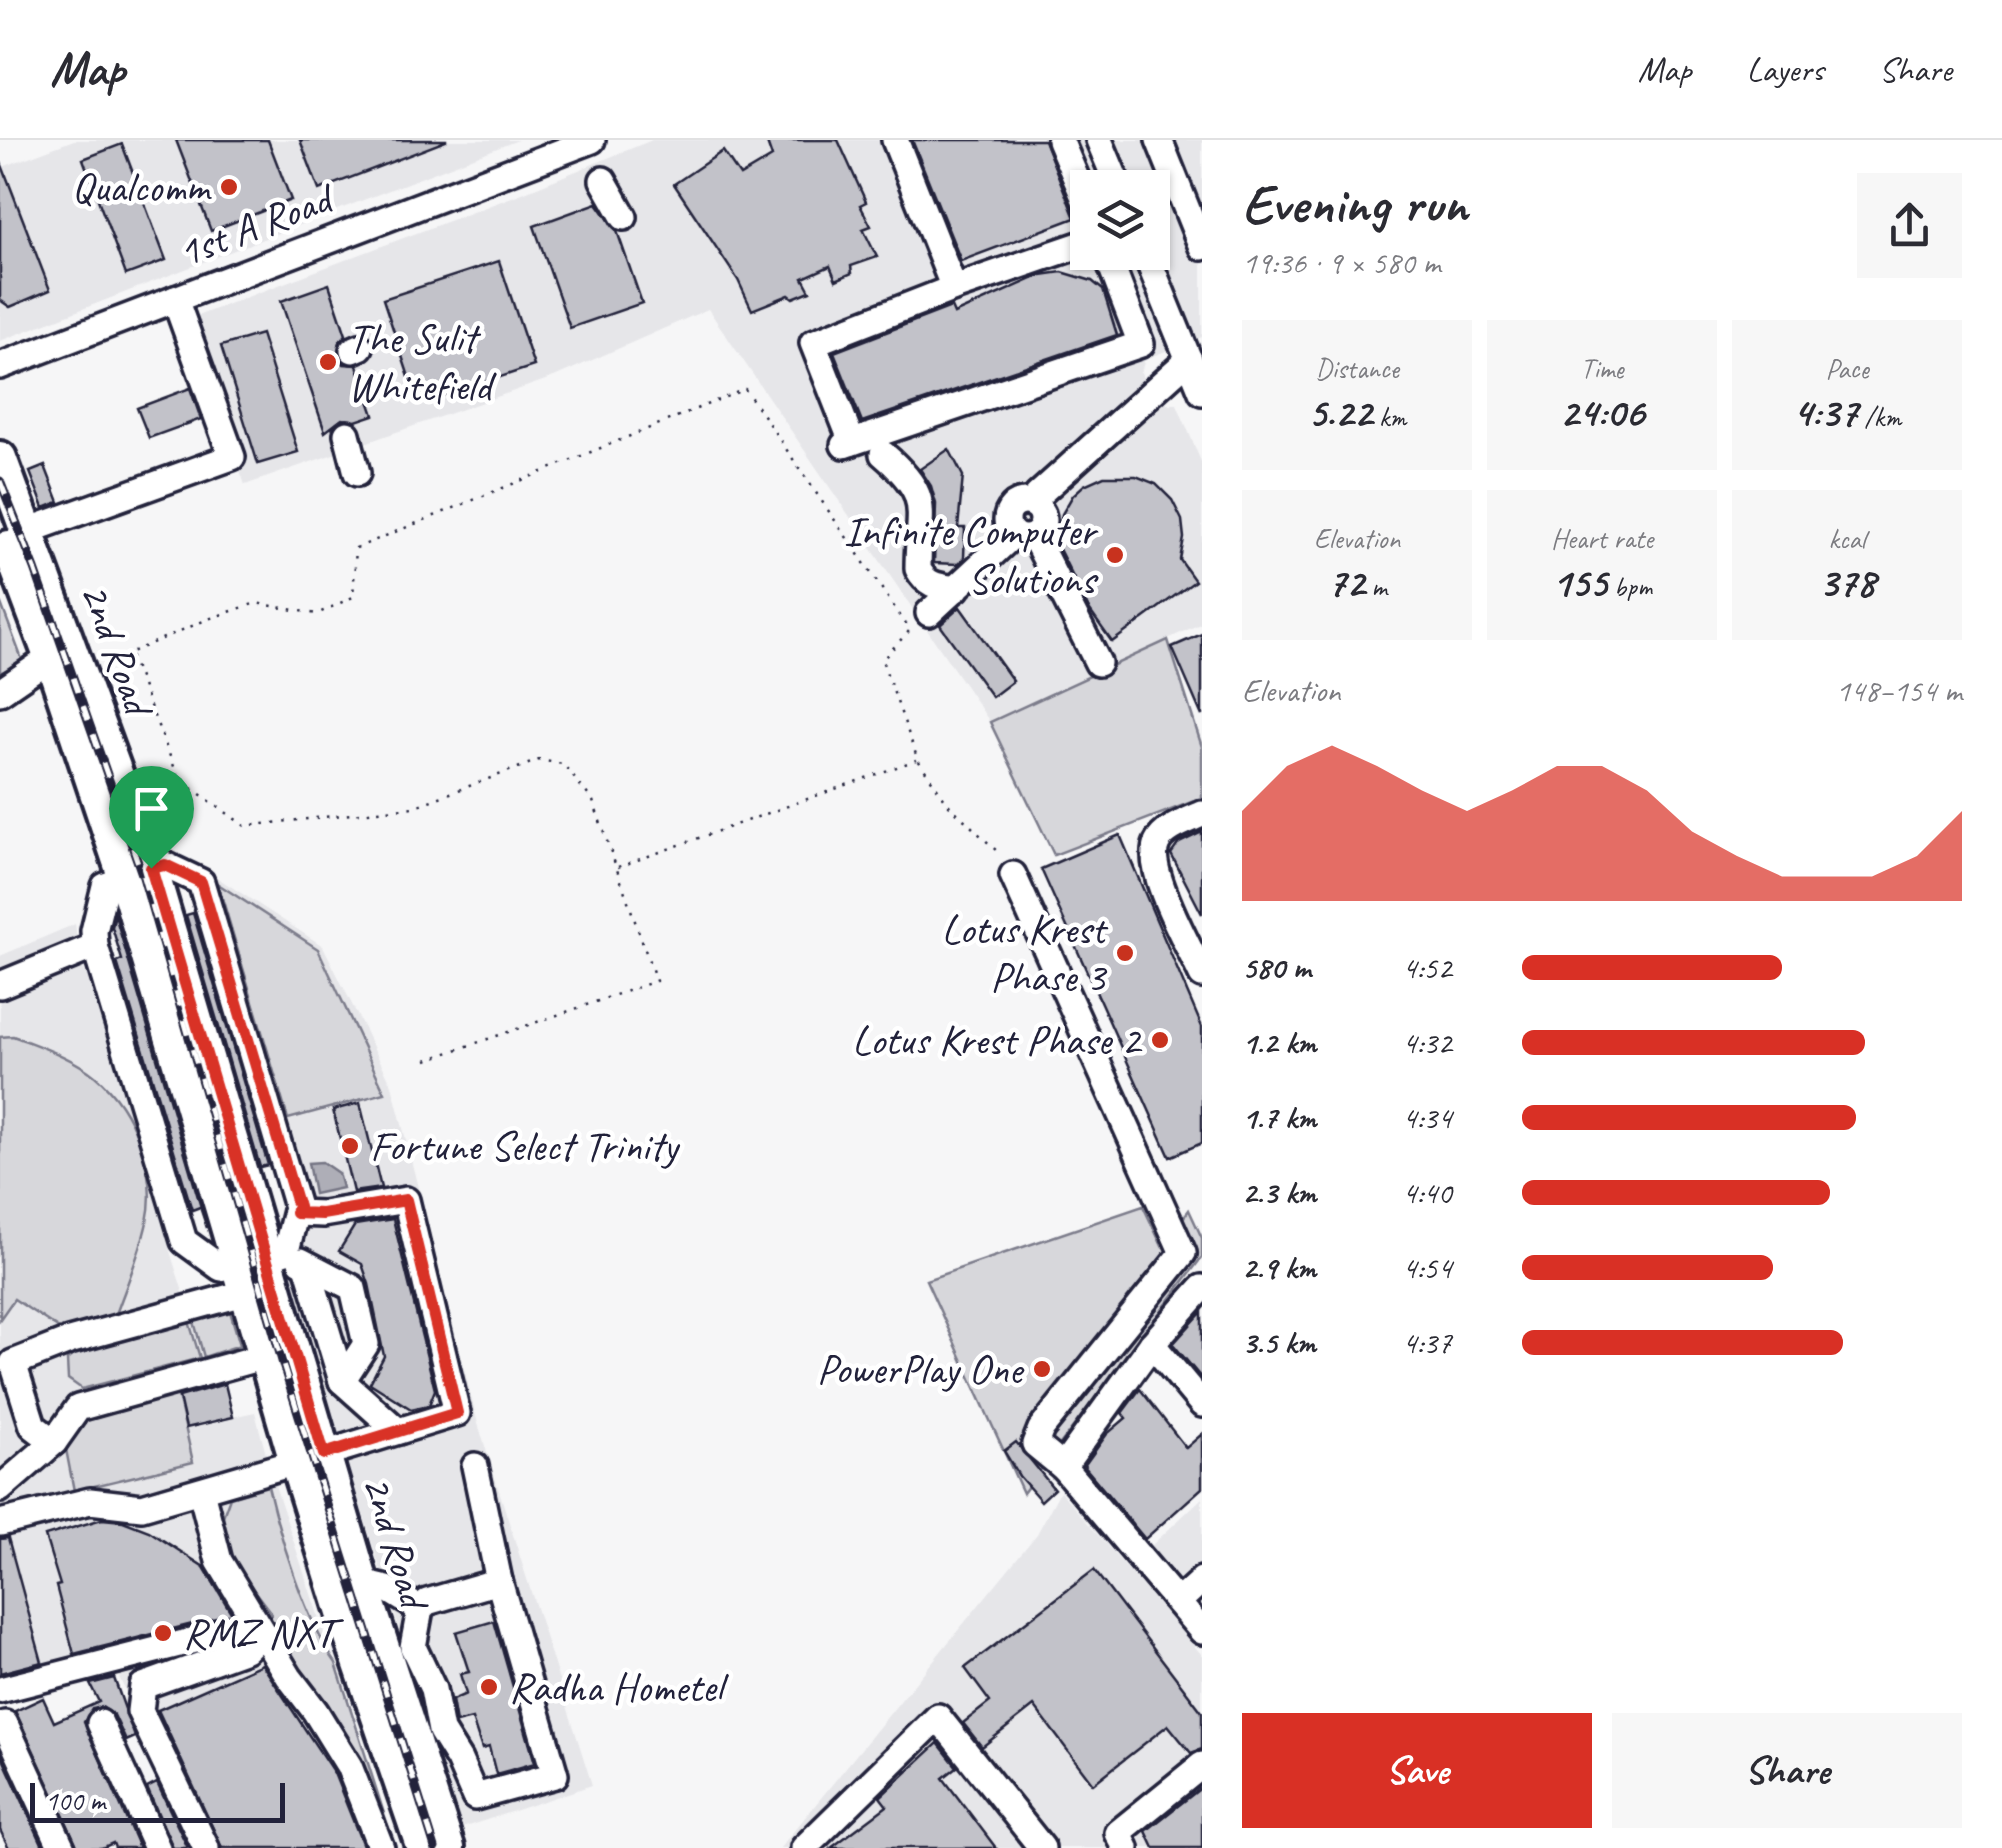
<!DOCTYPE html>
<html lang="en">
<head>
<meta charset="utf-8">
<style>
  body { margin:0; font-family:Caveat,sans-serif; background:#f7f7f7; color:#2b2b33; height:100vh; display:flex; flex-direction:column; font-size:38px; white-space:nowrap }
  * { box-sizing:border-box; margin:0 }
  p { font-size:32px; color:#7c7c81 }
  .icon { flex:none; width:55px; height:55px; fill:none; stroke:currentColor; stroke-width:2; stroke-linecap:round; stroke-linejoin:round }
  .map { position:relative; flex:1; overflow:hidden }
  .details { display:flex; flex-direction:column; background:#fff; width:800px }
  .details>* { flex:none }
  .buttons { position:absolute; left:1070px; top:30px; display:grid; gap:20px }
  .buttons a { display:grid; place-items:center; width:100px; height:100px; border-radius:0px; background:#fff; box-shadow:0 2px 8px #0004; font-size:50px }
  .scale { position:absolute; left:30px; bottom:25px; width:255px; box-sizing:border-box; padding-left:10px; border:5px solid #22223b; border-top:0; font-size:28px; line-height:35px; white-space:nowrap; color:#22223b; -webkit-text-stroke:8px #fff; paint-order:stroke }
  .pin { position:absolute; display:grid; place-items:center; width:85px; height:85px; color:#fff; margin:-102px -42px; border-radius:50% 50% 50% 0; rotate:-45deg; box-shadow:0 0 10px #0007 }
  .pin .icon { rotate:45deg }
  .round { display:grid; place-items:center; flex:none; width:105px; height:105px; border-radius:0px; background:#f7f7f7 }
  .overview { display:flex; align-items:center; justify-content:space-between; height:170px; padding:0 40px }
  h1 { font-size:55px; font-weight:700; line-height:75px }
  .figures { display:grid; grid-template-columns:repeat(3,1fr); gap:15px; height:170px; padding:10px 40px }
  .figures div { display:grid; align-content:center; border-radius:0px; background:#f7f7f7; text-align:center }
  .figures b { font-size:42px; font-weight:700 }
  .figures small { font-size:28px; font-weight:400 }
  .figures p { font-size:28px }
  .chart { height:280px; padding:20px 40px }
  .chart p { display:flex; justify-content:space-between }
  .chart svg { width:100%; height:180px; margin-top:10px; fill:#d93025; opacity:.7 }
  .primary-button { display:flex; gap:20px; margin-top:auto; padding:20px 40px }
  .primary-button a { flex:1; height:115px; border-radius:0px; background:#d93025; color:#fff; font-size:40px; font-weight:700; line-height:115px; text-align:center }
  .primary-button a+a { background:#f7f7f7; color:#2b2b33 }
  ul { padding:0 40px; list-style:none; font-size:32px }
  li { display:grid; grid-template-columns:160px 120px 1fr; align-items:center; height:75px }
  li i { height:25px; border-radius:12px; background:#d93025 }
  header { display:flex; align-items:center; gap:60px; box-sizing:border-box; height:140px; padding:0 50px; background:#fff; border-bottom:2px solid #e1e1e2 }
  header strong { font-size:48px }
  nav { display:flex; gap:55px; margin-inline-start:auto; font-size:35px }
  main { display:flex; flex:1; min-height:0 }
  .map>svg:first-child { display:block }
  .built { fill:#e6e6e9; fill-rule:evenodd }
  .green { fill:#d7d7db; stroke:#7c7c8b; stroke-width:2.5 }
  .water { fill:#aeaeb7; stroke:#767685; stroke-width:2.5 }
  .building { fill:#c2c2c9; stroke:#22223b; stroke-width:2.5 }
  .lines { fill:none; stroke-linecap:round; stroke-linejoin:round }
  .minor-casing { stroke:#22223b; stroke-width:32 }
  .major-casing { stroke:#22223b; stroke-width:40 }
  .path { stroke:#22223b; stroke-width:2.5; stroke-dasharray:2.5 8; stroke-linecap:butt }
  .minor { stroke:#fff; stroke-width:25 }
  .major { stroke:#fff; stroke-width:32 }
  .rail-casing { stroke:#22223b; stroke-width:9 }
  .rail { stroke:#fff; stroke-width:5; stroke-dasharray:15; stroke-linecap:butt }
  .path-bridge { stroke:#22223b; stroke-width:2.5; stroke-dasharray:2.5 8; stroke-linecap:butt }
  .route-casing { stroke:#fff; stroke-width:20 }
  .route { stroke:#d93025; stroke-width:12 }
  .poi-dot { fill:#c8321e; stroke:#fff; stroke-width:4 }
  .labels { text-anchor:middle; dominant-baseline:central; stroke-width:9; stroke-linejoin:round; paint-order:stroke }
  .poi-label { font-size:42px; fill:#22223b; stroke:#fff; text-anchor:end }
  .street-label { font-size:42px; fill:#22223b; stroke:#fff }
</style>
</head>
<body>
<header>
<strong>Map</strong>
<nav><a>Map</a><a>Layers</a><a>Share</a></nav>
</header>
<main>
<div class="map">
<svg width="1202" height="1708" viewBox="0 0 1202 1708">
  <rect width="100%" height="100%" fill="#f6f6f7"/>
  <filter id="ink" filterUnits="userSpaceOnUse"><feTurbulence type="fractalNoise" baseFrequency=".01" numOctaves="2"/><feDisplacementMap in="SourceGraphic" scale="20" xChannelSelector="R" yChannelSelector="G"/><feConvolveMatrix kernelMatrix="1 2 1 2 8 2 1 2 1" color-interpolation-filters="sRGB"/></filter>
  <g filter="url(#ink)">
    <g class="built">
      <polygon points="74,0 518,0 0,201 0,28"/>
      <path d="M652,0H1202V197L1145,219L1141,232L1145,245L1152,253L1169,264H1177L1202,324V483L990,582L708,169L554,237L245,345L189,179L520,54ZM1088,48H1152V112H1088Z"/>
      <polygon points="213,735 323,806 392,945 478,1284 592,1645 462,1688 289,1140 298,1118 310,1067"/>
      <polygon points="75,784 79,813 85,833 90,837 173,1121 209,1232 178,1251 186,1287 255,1272 270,1330 395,1708 200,1708 117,1533 0,1566 0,816"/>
      <polygon points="1060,1351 1202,1515 1202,1708 780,1708 1037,1394"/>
      <polygon points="1202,1358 1202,1468 1150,1407"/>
    </g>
    <g class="green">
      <polygon points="0,461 23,522 0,533"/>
      <polygon points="1168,500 1202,607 1202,658 1054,715 990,582"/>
      <polygon points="218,744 318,809 385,953 288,979"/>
      <path d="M13,896C41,907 72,917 95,936C134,968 158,1034 147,1082C140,1114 126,1146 115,1177L62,1191L14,1159L0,1179V897Z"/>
      <polygon points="1143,1066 1162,1106 1189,1070 1202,1098 1202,1117 1023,1353 926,1140"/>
      <polygon points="229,1168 240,1205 204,1217 193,1178"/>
      <polygon points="188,1178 200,1218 82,1249 68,1239 67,1220 77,1211"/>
      <polygon points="177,1251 193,1322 74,1351 65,1304 83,1275"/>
      <path d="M268,1346C280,1397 306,1482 336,1523L395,1708H386L270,1488L271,1473L220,1406L218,1390L230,1357Z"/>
    </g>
    <polygon class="water" points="322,1022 338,1033 342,1048 314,1054 308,1023"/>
    <g class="building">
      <polygon points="176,0 268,0 291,60 211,91"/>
      <polygon points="300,0 446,0 446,1 319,50"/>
      <polygon points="766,0 838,0 866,62 860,65 871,86 863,89 877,117 851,126 852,133 836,140 830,126 803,138 810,151 793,158 789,155 752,170 738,140 674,44 723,11 740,36 772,17"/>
      <polygon points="912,0 1044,0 1075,78 961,121"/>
      <polygon points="122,4 166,120 126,135 83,19"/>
      <polygon points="0,20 50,150 10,167 0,160"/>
      <polygon points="597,63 617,91 642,163 570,188 534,86"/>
      <polygon points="499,121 534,226 418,264 383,159"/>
      <polygon points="1062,132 1092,141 1103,150 1117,195 862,282 834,212 951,167 954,174 1041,135"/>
      <polygon points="329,144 346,195 340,201 338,215 344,224 357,225 374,275 356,281 342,279 325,292 281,161"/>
      <polygon points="261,194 298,312 258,324 221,206"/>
      <polygon points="190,248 201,279 149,298 137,268"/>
      <polygon points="949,309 963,336 958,388 965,388 964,418 958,424 934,423 936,364 931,346 920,329"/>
      <polygon points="45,326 59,362 44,368 30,332"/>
      <polygon points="1104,336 1136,336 1156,344 1172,360 1182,380 1184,398 1180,420 1195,441 1112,502 1090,471 1056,403 1062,374 1073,355 1084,345"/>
      <polygon points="960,467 1013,541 992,557 940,485"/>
      <polygon points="1202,494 1202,576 1172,507"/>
      <polygon points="1202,692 1202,774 1171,714 1179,703"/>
      <polygon points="1120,695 1202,887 1202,1003 1170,1017 1041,729"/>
      <polygon points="193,773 268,1025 260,1027 186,775"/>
      <polygon points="115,775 207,1088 200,1067 192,1070 117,822 122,820 112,787"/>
      <polygon points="360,963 381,1048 353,1052 333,970"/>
      <polygon points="393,1079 435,1250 429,1265 411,1269 370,1243 384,1216 369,1144 362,1124 339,1111 355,1085"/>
      <polygon points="1202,1172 1202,1239 1173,1204"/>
      <polygon points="225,1244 233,1277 186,1288 179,1257"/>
      <polygon points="1140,1249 1186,1308 1202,1294 1202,1348 1145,1399 1084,1326 1107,1294 1126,1278 1122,1273"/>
      <polygon points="1016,1302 1054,1349 1041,1361 1019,1336 1004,1311"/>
      <polygon points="102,1379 123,1381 149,1391 204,1427 232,1474 74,1514 56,1446 60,1445 45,1396"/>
      <polygon points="8,1398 42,1522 0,1533 0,1399"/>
      <polygon points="1094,1430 1202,1572 1202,1609 1191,1613 1168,1585 1093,1644 1034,1566 982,1607 963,1583 990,1562 965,1528"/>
      <polygon points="494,1481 535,1623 496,1634 489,1607 482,1609 472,1579 456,1583 452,1560 466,1554 460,1534 469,1532 456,1492"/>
      <polygon points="262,1524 334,1633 364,1708 222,1708 158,1570"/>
      <polygon points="114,1538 135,1597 126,1601 114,1575 102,1567 92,1569 84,1582 139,1708 115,1708 113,1703 102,1708 78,1708 15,1571 43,1558 54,1582 99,1562 90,1544"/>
      <polygon points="938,1603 957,1627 943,1638 996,1708 831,1708 887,1666 880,1657"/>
      <polygon points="0,1612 44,1708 9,1708 0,1690"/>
      <polygon points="157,1643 186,1704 188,1708 173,1708 147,1648"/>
      <polygon points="1202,1647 1202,1708 1154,1708 1146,1691"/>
    </g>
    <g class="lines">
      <g class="minor-casing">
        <g id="minor">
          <polyline points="895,0 954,148"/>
          <polyline points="1060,0 1088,67"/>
          <polyline points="1099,0 1119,48"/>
          <polyline points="1159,0 1202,107"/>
          <polyline points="603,40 624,77"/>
          <polyline points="1145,112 1202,252"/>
          <polyline points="353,210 360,207"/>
          <polyline points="0,226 592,0"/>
          <polyline points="347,294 357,333"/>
          <polyline points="852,302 813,203 954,148 1088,102"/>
          <polyline points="844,305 1141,204 1106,112"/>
          <path d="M883,314C934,358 918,368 918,429C927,446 938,446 956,449"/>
          <circle cx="1025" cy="380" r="18"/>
          <polyline points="1035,364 1037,356 1189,219"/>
          <polyline points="27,391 232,317 175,159"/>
          <polyline points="1034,396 1098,523"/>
          <polyline points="929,473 1013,395"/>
          <polyline points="0,552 51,517"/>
          <path d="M1202,674C1187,681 1164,688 1157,703C1144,729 1190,808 1202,835"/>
          <polyline points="151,728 165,725 201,742 297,1067 286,1111 265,1118"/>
          <polyline points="1013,735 1183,1113 1041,1289 1035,1304 1063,1327 1202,1491"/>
          <polyline points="125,739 105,746 94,791 95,806 184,1101 221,1128 239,1123"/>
          <polyline points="0,845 95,806"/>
          <polyline points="296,1073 323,1074 406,1060 457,1273 324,1314"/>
          <polyline points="301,1121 353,1148 366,1204 342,1241"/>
          <polyline points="307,1125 342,1241 398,1291"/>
          <polyline points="1152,1204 1202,1264"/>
          <polyline points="54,1302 33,1286 13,1223 69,1201 248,1152"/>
          <polyline points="475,1326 499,1441"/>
          <polyline points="1063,1327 1152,1204 1202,1148"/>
          <polyline points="0,1349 54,1302 78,1268 265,1216"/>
          <polyline points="201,1351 219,1421 289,1537 315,1571 349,1626 381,1708"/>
          <polyline points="0,1383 90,1361 142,1367 296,1322"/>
          <polyline points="362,1443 387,1449 420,1469 413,1507 433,1549 441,1591 459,1620 475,1657 555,1635 499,1441 427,1462 420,1469"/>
          <polyline points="1178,1462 1202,1440"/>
          <polyline points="0,1550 238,1489 261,1494"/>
          <polyline points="100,1583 157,1708"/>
          <polyline points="5,1584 62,1708"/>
          <polyline points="206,1708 140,1571 143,1546 246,1509 261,1494"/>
          <polyline points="804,1708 938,1577 1042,1708"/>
          <polyline points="1126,1708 1118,1693 1202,1625"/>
        </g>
      </g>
      <g class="major-casing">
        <g id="major">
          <polyline points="0,318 151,728 362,1443 448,1708"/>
          <polyline points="9,407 53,524 125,739 297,1325 348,1489 423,1708"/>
        </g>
      </g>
      <g class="path">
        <polyline points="618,727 916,620"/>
        <polyline points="427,920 656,841 593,661 563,624 539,620 413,667 245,686 179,639 129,513 208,479 256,463 317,474 353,457 356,408 745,249 910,490 882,520 918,620 949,665 1001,715"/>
      </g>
      <use href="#minor" class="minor"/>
      <use href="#major" class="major"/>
      <g class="rail-casing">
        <polyline id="rail" points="0,341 35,429 143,737 284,1228 435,1708"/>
      </g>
      <use href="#rail" class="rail"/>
      <polyline class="path-bridge" points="1087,113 1117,112"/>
    </g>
  </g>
  <g class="lines" filter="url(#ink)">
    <g class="route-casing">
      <polygon id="route" points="165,725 201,742 298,1067 296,1073 322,1074 406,1060 457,1273 324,1314 151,728"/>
    </g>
    <use href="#route" class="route"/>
  </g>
  <g class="poi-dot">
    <circle cx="229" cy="47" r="10"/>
    <circle cx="328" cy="222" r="10"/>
    <circle cx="1115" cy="415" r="10"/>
    <circle cx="1125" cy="813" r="10"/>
    <circle cx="1160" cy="900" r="10"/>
    <circle cx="350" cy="1006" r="10"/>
    <circle cx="1042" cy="1229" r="10"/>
    <circle cx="163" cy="1493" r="10"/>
    <circle cx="489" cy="1547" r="10"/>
  </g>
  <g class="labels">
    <g class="poi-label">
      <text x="209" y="47">Qualcomm</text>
      <text x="348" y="198" text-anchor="start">The Sulit<tspan x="348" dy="48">Whitefield</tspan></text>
      <text x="1095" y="391">Infinite Computer<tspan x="1095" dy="48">Solutions</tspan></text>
      <text x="1105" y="789">Lotus Krest<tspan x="1105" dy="48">Phase 3</tspan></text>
      <text x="1140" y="900">Lotus Krest Phase 2</text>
      <text x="370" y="1006" text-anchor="start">Fortune Select Trinity</text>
      <text x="1022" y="1229">PowerPlay One</text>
      <text x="183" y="1493" text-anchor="start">RMZ NXT</text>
      <text x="509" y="1547" text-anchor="start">Radha Hometel</text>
    </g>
    <g class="street-label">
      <text transform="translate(254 86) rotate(-21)">1st A Road</text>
      <text transform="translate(116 508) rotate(70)">2nd Road</text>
      <text transform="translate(395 1401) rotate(73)">2nd Road</text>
    </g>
  </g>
</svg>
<div class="buttons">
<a><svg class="icon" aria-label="layers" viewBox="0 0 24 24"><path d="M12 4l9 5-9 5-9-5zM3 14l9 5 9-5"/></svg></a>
</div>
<div class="scale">100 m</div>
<div class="pin" style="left:151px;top:728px;background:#1e9e55"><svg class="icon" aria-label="arrive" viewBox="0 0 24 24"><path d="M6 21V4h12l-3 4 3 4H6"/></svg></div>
</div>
<section class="details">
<div class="overview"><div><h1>Evening run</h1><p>19:36 · 9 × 580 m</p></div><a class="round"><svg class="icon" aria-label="share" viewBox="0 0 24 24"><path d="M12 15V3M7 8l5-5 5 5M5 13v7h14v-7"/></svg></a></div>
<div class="figures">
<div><p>Distance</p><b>5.22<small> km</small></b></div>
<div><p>Time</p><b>24:06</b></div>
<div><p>Pace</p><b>4:37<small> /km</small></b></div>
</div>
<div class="figures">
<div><p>Elevation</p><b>72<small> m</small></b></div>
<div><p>Heart rate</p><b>155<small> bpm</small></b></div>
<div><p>kcal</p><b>378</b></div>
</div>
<div class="chart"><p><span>Elevation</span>148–154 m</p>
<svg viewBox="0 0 160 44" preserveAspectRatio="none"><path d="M0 44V22L10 11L20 6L30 11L40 17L50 22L60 17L70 11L80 11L90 17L100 27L110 33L120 38L130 38L140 38L150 33L160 22V44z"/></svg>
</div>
<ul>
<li><b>580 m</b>4:52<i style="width:59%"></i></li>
<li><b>1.2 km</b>4:32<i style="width:78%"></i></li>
<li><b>1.7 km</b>4:34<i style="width:76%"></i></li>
<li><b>2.3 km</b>4:40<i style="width:70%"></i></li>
<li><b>2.9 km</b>4:54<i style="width:57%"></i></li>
<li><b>3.5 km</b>4:37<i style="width:73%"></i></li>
</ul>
<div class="primary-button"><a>Save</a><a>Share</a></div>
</section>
</main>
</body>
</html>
